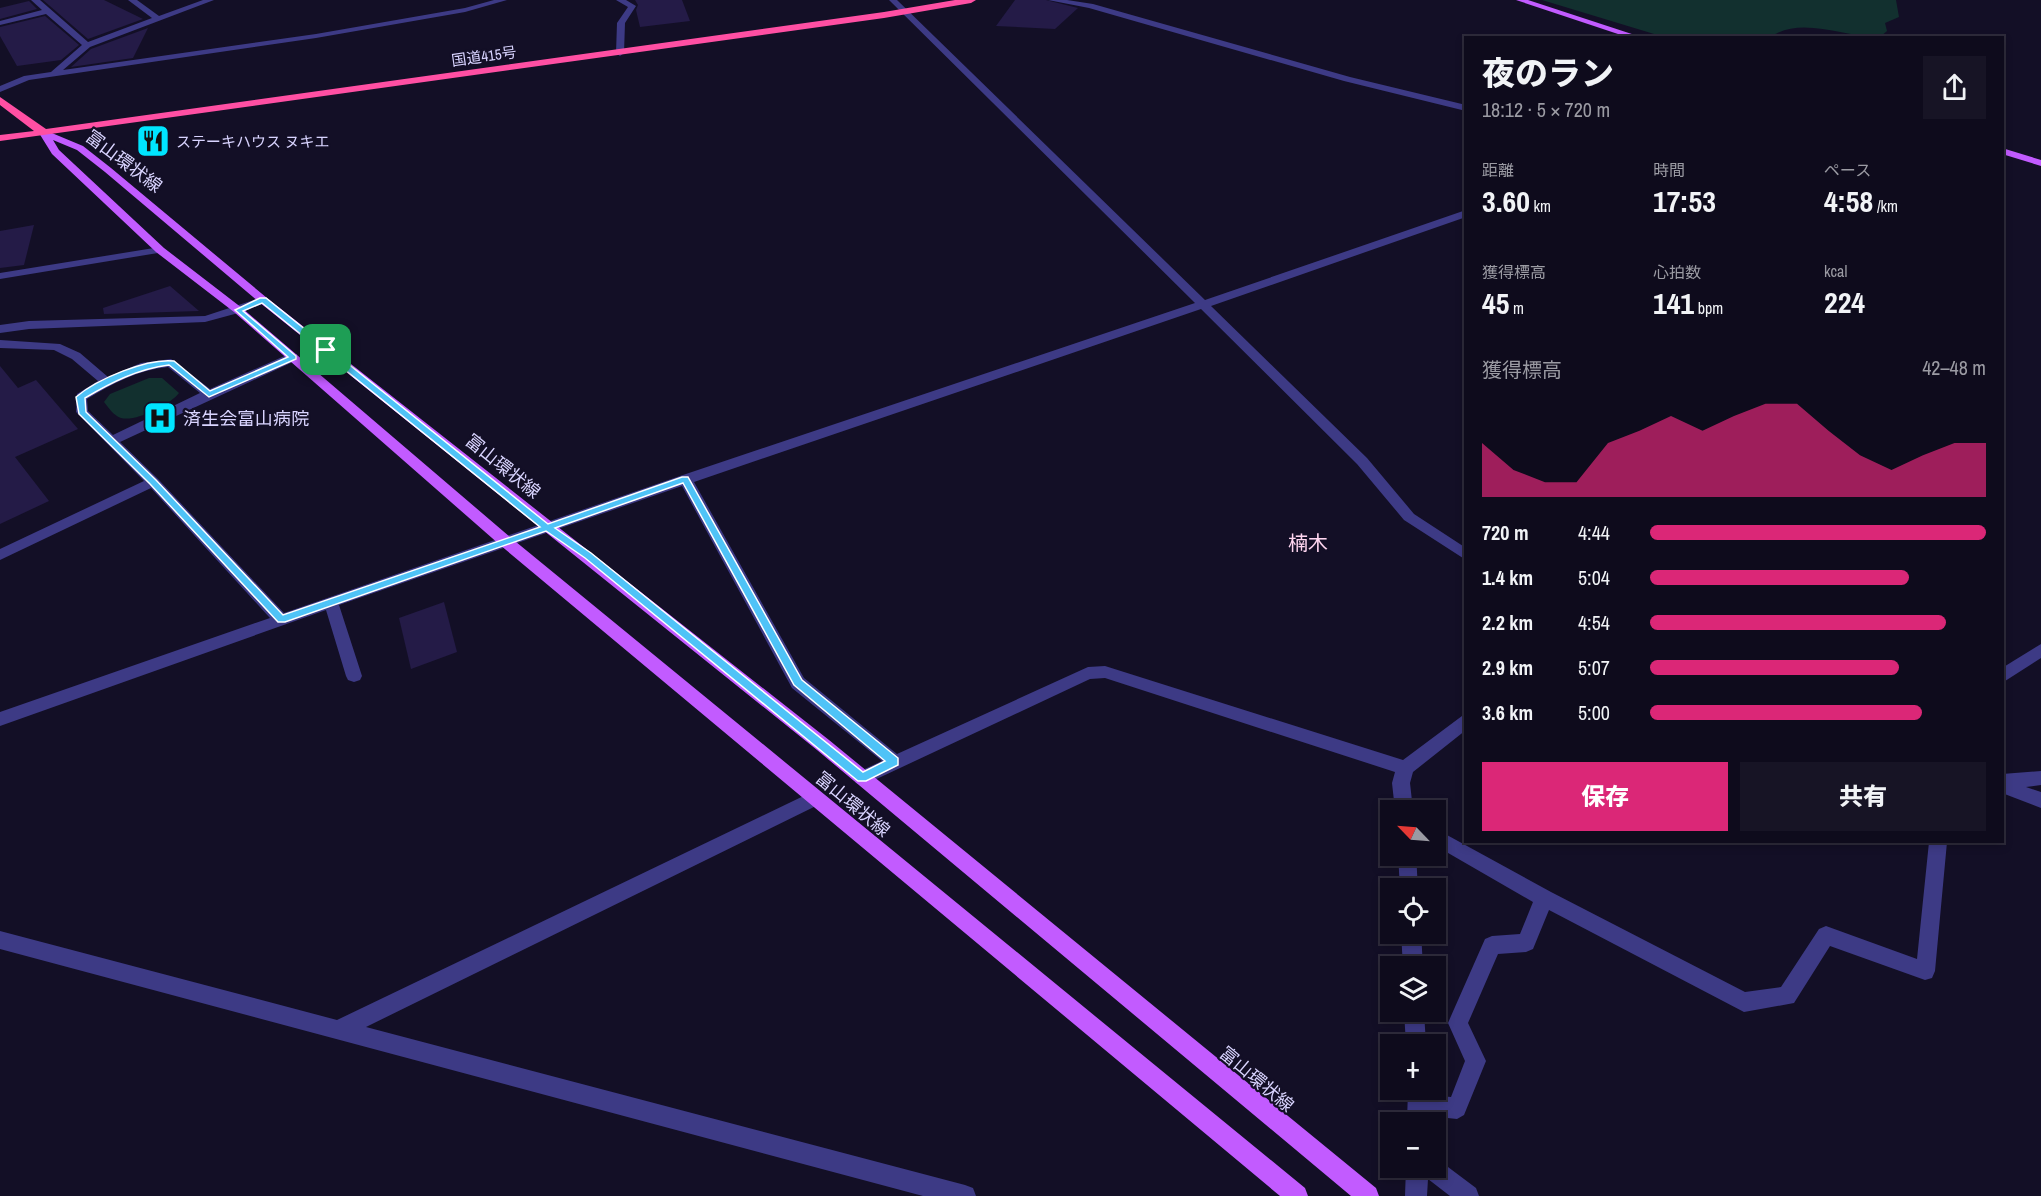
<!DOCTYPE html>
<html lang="ja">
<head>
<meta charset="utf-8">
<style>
  body { margin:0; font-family:"Archivo Narrow","Noto Sans JP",sans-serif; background:#171425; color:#f1f3f6; height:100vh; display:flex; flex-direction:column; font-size:22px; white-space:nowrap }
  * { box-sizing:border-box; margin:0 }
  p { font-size:20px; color:#9b9ba3 }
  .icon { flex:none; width:33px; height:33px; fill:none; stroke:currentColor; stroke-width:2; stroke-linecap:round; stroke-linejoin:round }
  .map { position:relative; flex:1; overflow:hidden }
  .details { position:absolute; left:1464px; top:36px; width:540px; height:807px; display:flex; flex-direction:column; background:#0e0b1c; border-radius:0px; box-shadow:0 3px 9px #0003,0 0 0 2px #2e2b3b }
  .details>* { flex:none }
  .needle { width:39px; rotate:295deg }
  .tools { position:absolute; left:1380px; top:800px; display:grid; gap:12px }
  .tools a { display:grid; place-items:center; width:66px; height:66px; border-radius:0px; background:#0e0b1c; box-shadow:0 3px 9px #0003,0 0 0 2px #2e2b3b; font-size:30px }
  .pin { position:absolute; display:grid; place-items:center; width:51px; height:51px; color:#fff; margin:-26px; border-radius:12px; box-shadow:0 3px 9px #0006 }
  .round { display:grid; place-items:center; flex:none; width:63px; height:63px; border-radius:0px; background:#171425 }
  .headline { display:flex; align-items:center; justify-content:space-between; height:102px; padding:0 18px }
  h1 { font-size:33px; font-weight:800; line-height:45px }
  .figures { display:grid; grid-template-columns:repeat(3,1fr); gap:9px; height:102px; padding:6px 18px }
  .figures div { display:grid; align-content:center }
  .figures b { font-size:30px; font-weight:800 }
  .figures small { font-size:16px; font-weight:400 }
  .figures p { font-size:16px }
  .chart { height:168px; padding:12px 18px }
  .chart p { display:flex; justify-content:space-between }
  .chart svg { width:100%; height:108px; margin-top:6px; fill:#db2777; opacity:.7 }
  .cta { display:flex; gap:12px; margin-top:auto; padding:12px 18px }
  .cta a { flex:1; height:69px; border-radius:0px; background:#db2777; color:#fff; font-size:24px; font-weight:800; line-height:69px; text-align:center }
  .cta a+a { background:#171425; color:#f1f3f6 }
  ul { padding:0 18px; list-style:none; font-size:20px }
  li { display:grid; grid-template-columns:96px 72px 1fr; align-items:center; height:45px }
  li i { height:15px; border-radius:8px; background:#db2777 }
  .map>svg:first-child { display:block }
  .green { fill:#12302f }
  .building { fill:#241b47 }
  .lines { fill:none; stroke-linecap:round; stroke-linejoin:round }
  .minor { fill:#3d3a85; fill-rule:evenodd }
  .major { fill:#c25bff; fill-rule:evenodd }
  .highway { fill:#ff4fa3; fill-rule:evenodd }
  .route { fill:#4fc3f7; stroke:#fff; stroke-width:1.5; fill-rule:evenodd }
  .labels { text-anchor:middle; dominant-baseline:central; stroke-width:4.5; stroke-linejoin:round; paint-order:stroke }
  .far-street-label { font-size:15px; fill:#d9d4ff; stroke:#130f26 }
  .far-poi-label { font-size:15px; fill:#d9d4ff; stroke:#130f26; text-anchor:start }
  .street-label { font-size:18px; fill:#d9d4ff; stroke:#130f26 }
  .poi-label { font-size:18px; fill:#d9d4ff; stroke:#130f26; text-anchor:start }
  .neighbourhood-label { font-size:20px; fill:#ffd6f0; stroke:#130f26 }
</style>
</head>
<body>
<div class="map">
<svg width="2041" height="1196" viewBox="0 0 2041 1196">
  <rect width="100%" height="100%" fill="#130f26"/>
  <g class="green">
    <path d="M1542,0H1896L1899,17L1885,23L1887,31L1880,37C1846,38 1801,15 1771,37H1664Z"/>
    <path d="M149,378H162L179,393C170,405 136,422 121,418C114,416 108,407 104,402L110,394Z"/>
  </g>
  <g class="building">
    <polygon points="43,0 104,0 143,19 88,39"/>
    <polygon points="635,0 682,0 690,21 640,27 636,10 638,5"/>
    <polygon points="1015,0 1046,0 1078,8 1055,29 996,26"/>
    <polygon points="29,1 37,9 0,19 0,8"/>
    <polygon points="45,16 79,45 61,60 17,66 0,36 0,27"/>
    <polygon points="148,28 133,58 71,67 91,49"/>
    <polygon points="34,225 24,265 0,268 0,231"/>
    <polygon points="170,286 199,311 104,314 103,308"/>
    <polygon points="0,366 18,388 36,380 78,429 15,457 49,501 0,524"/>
    <polygon points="444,602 457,652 411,669 399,618"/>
  </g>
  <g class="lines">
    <g class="minor">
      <polygon points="31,0 40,0 88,42 152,18 128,0 137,0 159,16 203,0 214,0 90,47 63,70 316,34 465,8 494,0 507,0 465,12 316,38 29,80 0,92 0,86 24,76 51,72 82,45 46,14 0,25 0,21 42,10"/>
      <polygon points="616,0 626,0 636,6 625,23 624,53 620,56 616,53 617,23 628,7"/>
      <path d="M889,0H897L1205,300L1466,210V217L1211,306L1367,458L1414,514L1466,548V560L1404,520L1357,464L1201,309L694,482L804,678L897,754L1088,667L1105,666L1403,760L1466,713V730L1413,772L1410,783L1413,810H1395L1392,783L1395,772L1105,678L1090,679L868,783L862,785L856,783L853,778L856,773L882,761L792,688L682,486L339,605L362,676L360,680L354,682L348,680L346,676L326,610L0,726V712L270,618L151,488L0,560V549L144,481L76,412L77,394L98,381L72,359L54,350L0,348V340L60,344L80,353L108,377L141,363L171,359L210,389L289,354H297V360L120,442L158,479L284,613L680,476L1195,303ZM168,367L200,393L113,435L88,411L87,399C113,383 138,370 168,367Z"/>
      <polygon points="1048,0 1067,0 1093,4 1350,77 1466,105 1466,111 1344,81 1089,8"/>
      <polygon points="1802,36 1831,38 1798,38"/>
      <polygon points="160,247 165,250 164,252 0,279 0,273"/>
      <polygon points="263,297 269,300 267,302 242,312 205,322 29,329 0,333 0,325 29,321 205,316"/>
      <polygon points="2041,644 2041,658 2002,683 2002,668"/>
      <polygon points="2041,771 2041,785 2026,787 2041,792 2041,808 2002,793 2002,774"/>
      <polygon points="816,790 822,793 825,798 822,803 366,1027 965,1185 973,1188 976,1196 923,1196 0,949 0,931 337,1020"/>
      <polygon points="1436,829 1551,892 1745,992 1781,987 1819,929 1826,926 1917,959 1929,842 1947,842 1935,971 1932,978 1925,980 1830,946 1794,1003 1744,1012 1549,910 1533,949 1526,952 1498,954 1468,1023 1486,1061 1464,1115 1457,1119 1429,1116 1429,1122 1407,1122 1408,1089 1428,1089 1429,1095 1451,1097 1465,1061 1448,1023 1451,1016 1485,939 1492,936 1520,934 1533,902 1436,846"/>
      <polygon points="1398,855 1416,855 1418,888 1400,888"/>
      <polygon points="1401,933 1421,933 1423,966 1403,966"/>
      <polygon points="1404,1011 1424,1011 1426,1044 1406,1044"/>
      <polygon points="1436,1158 1476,1188 1479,1196 1450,1196 1428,1179 1427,1196 1405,1196 1406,1167 1436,1167"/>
    </g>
    <g class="major">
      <polygon points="1516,0 1528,0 1644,38 1630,38"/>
      <polygon points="41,131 47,131 83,146 111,168 267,298 829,740 1376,1188 1379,1196 1351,1196 817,750 259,302 105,172 77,150 53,140 59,150 164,248 242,308 510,537 1305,1188 1308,1196 1280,1196 500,545 234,312 156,252 52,154 39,133"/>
      <polygon points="2002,148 2041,160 2041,166 2002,154"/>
    </g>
    <polygon class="highway" points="955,0 976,0 971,3 884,18 0,141 0,135 34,131 0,105 0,97 46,129 884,12"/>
  </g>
  <path class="route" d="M260,298H266L548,524L682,477H688L802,680L898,758V765L866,781H858L585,558L546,531L285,622H278L150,484L79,414L76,397C97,379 147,358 174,361L210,391L288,357L235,310ZM262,303L540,527L283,615L156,480L86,412L85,398C112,382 138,369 169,365L209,397L296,359V356L243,311ZM683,483L794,685L885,761L863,772L591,553L555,528Z"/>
  <defs>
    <g id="restaurant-square" transform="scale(1.725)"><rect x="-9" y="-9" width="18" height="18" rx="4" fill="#00e5ff" stroke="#130f26"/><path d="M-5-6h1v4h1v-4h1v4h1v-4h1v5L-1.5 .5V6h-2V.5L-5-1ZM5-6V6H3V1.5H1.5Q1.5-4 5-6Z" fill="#111"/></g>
    <g id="hospital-square" transform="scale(1.725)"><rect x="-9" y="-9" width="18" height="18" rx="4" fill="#00e5ff" stroke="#130f26"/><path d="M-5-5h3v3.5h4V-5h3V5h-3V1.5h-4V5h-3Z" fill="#111"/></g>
  </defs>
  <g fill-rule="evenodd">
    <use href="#restaurant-square" x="153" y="141"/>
    <use href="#hospital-square" x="160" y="418"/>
  </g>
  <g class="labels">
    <g class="far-street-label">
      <text transform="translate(484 56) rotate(-8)">国道415号</text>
    </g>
    <g class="far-poi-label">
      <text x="176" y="141">ステーキハウス ヌキエ</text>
    </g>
    <g class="street-label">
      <text transform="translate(124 161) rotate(37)">富山環状線</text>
      <text transform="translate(503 466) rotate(39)">富山環状線</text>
      <text transform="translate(853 804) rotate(40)">富山環状線</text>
      <text transform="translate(1257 1079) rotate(40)">富山環状線</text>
    </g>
    <g class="poi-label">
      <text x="183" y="418">済生会富山病院</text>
    </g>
    <g class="neighbourhood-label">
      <text x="1308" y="542">楠木</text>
    </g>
  </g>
</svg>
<div class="tools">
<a><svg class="needle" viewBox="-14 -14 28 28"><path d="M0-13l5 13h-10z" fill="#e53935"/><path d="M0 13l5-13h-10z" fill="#9b9ba3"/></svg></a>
<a><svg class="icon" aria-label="locate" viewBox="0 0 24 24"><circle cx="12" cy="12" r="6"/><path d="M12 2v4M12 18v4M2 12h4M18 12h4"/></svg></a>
<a><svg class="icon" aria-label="layers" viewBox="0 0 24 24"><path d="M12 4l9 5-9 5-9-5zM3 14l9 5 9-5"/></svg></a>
<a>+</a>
<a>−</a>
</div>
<div class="pin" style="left:326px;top:350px;background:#1e9e55"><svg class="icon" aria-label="arrive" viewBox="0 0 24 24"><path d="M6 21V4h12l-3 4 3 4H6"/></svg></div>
<section class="details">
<div class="headline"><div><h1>夜のラン</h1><p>18:12 · 5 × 720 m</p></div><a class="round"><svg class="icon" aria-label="share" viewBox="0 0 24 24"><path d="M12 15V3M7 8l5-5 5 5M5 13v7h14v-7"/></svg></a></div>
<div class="figures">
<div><p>距離</p><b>3.60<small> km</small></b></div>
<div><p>時間</p><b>17:53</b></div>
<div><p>ペース</p><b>4:58<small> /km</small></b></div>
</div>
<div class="figures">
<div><p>獲得標高</p><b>45<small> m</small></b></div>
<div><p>心拍数</p><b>141<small> bpm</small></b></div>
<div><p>kcal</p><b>224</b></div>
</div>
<div class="chart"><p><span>獲得標高</span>42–48 m</p>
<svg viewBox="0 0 160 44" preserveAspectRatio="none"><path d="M0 44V22L10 33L20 38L30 38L40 22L50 17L60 11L70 17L80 11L90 6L100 6L110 17L120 27L130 33L140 27L150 22L160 22V44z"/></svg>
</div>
<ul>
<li><b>720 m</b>4:44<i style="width:100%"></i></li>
<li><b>1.4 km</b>5:04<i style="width:77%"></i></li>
<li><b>2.2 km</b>4:54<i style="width:88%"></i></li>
<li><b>2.9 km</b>5:07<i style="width:74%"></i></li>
<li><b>3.6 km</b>5:00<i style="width:81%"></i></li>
</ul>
<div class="cta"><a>保存</a><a>共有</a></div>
</section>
</div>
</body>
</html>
